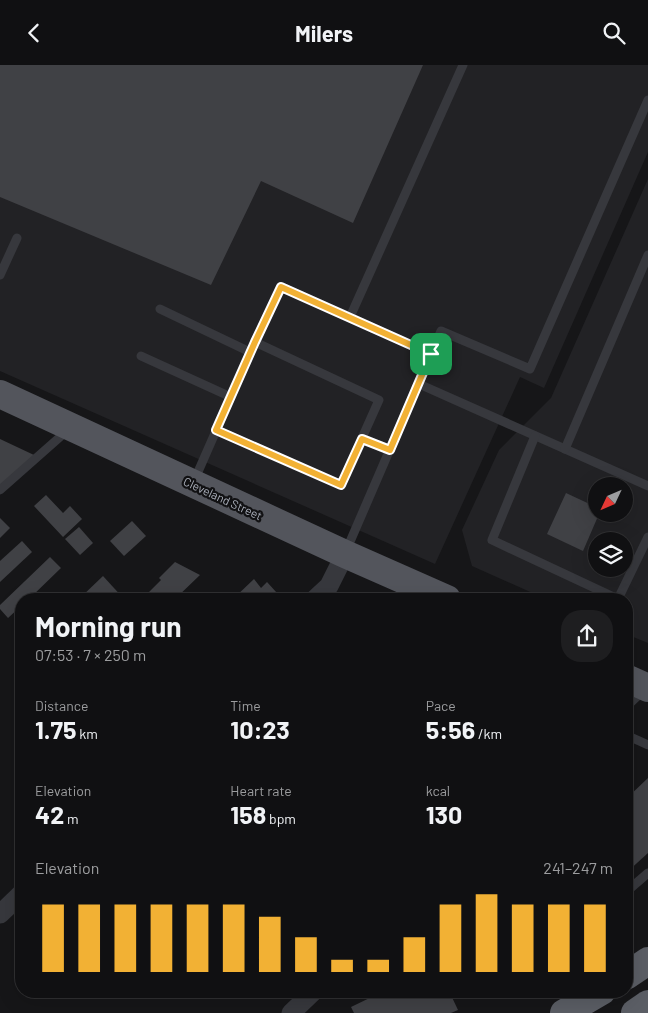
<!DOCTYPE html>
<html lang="en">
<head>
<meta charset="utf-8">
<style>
  body { margin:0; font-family:Barlow,sans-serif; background:#1e1e20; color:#f1f3f6; height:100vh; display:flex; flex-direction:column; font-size:19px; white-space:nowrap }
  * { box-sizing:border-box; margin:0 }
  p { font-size:16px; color:#9c9d9f }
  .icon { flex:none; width:28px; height:28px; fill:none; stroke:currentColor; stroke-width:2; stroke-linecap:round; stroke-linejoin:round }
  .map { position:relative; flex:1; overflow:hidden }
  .panel { position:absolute; left:15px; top:528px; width:618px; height:405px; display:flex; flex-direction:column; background:#101012; border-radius:20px; box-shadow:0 5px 20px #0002,0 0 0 1px #303032 }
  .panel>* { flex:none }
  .needle { width:32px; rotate:226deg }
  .controls { position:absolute; left:588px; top:412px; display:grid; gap:10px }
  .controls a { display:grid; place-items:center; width:45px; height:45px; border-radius:50%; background:#101012; box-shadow:0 5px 20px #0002,0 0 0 1px #303032; font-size:25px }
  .pin { position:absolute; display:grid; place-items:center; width:42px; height:42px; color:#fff; margin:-21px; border-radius:10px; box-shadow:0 2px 8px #0006 }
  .round { display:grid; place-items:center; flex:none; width:52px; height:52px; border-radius:20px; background:#1e1e20 }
  .overview { display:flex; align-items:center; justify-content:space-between; height:85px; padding:0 20px }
  h1 { font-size:28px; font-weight:700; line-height:38px }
  .stats { display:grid; grid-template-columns:repeat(3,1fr); gap:8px; height:85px; padding:5px 20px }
  .stats div { display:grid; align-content:center }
  .stats b { font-size:25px; font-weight:700 }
  .stats small { font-size:14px; font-weight:400 }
  .stats p { font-size:14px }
  .chart { height:140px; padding:10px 20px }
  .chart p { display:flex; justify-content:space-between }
  .chart svg { width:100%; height:90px; margin-top:5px; stroke:#f2b134; stroke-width:6 }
  header { display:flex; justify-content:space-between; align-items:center; height:65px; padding:0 20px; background:#101012; font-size:22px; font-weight:700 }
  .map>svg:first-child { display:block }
  .built { fill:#222225; fill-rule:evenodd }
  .building { fill:#404145 }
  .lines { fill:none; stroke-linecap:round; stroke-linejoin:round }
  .service { stroke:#37383d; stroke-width:9 }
  .minor { stroke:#37383d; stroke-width:19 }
  .primary { stroke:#53555c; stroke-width:28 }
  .trunk { stroke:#5b5e65; stroke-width:28 }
  .route-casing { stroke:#fff; stroke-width:10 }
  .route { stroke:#f2b134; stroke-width:6 }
  .labels { text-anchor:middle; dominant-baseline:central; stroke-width:4.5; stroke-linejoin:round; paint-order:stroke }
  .street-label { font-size:12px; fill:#a8adb8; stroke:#111113 }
</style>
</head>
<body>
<header><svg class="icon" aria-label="back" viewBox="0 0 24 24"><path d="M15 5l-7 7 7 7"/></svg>Milers<svg class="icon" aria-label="search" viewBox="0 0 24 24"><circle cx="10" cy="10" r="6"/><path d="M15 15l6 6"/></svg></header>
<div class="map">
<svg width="648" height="948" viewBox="0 0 648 948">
  <rect width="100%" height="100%" fill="#161618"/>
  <g class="built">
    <polygon points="0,0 648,0 648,87 544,323 520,312 435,499 0,306"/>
    <path d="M648,114V578L626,569V534H546L472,501L462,465L499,385L551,333ZM596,421H624V449H596ZM596,476H624V504H596Z"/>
  </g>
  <g class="building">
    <polygon points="0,0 423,0 353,158 261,116 211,220 0,132"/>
    <polygon points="0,374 34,390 0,422"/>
    <polygon points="566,428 596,442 596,449 599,449 583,486 547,469"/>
    <polygon points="46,430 63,448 70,441 82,454 63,472 34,441"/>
    <polygon points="0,453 10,463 0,473"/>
    <polygon points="132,456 146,471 124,491 110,476"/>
    <polygon points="79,462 93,478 80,490 65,474"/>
    <polygon points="22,476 32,487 0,517 0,496"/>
    <polygon points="50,492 61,503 29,534 21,534 21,541 8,553 0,544 0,540"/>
    <polygon points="175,497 200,510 175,534 150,534 146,530 161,515 159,513"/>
    <polygon points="103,511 124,534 79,534"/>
    <polygon points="254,514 261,523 267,517 277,528 271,534 233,534"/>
    <polygon points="648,713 648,788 626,808 626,734"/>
    <polygon points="384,926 449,926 458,945 451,948 354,948 351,942"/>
  </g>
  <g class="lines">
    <g class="service">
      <polyline points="0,210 17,173"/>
      <polyline points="160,244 250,287"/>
      <polyline points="255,277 281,222 350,252"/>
      <polyline points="431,289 350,252 463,0"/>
      <polyline points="141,291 231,332"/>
      <polyline points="419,319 648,421"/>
      <polyline points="535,371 492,475 618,534 648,472"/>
      <polyline points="362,373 390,385"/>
      <polyline points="565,384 648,190"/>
      <path d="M194,416C214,370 235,323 255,277L379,335L341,420L217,365"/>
      <polyline points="0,425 69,364"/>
      <polyline points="346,486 441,266 530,304 648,35"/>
      <polyline points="626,670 648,680"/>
      <polyline points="626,827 648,808"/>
    </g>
    <g class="minor">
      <polyline points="315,534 329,521 345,489"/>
      <polyline points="626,635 642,620"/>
      <polyline points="0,849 21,829"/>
      <polyline points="291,948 314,926"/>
    </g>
    <g class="primary">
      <polyline points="0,329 345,489 447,534"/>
      <polyline points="626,613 648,623"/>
    </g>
    <g class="trunk">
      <polyline points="626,911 648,896"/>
      <polyline points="564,948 602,926"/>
      <polyline points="635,948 648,939"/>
    </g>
  </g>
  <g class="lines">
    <g class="route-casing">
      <polygon id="route" points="281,222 431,289 390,385 362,374 341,420 216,365 255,277"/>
    </g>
    <use href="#route" class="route"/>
  </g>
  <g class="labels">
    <g class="street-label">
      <text transform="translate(223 433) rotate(25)">Cleveland Street</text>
    </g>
  </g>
</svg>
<div class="controls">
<a><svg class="needle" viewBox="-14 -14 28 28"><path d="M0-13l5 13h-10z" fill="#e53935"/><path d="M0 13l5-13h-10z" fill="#9c9d9f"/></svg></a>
<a><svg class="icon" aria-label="layers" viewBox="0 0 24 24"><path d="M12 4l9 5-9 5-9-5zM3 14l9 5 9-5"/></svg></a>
</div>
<div class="pin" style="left:431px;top:289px;background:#1e9e55"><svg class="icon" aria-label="arrive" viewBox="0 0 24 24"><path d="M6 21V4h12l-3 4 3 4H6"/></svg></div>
<section class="panel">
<div class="overview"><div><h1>Morning run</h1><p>07:53 · 7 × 250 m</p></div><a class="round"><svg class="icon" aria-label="share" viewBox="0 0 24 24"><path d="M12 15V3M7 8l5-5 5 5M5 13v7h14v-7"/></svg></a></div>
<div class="stats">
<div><p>Distance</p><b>1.75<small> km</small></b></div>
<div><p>Time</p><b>10:23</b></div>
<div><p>Pace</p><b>5:56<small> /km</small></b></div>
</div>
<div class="stats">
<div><p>Elevation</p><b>42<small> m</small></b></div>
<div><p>Heart rate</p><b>158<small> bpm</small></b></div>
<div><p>kcal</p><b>130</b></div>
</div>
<div class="chart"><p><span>Elevation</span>241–247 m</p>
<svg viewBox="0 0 160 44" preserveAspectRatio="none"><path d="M5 44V11M15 44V11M25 44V11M35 44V11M45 44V11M55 44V11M65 44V17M75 44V27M85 44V38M95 44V38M105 44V27M115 44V11M125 44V6M135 44V11M145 44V11M155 44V11"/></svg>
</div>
</section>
</div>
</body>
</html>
